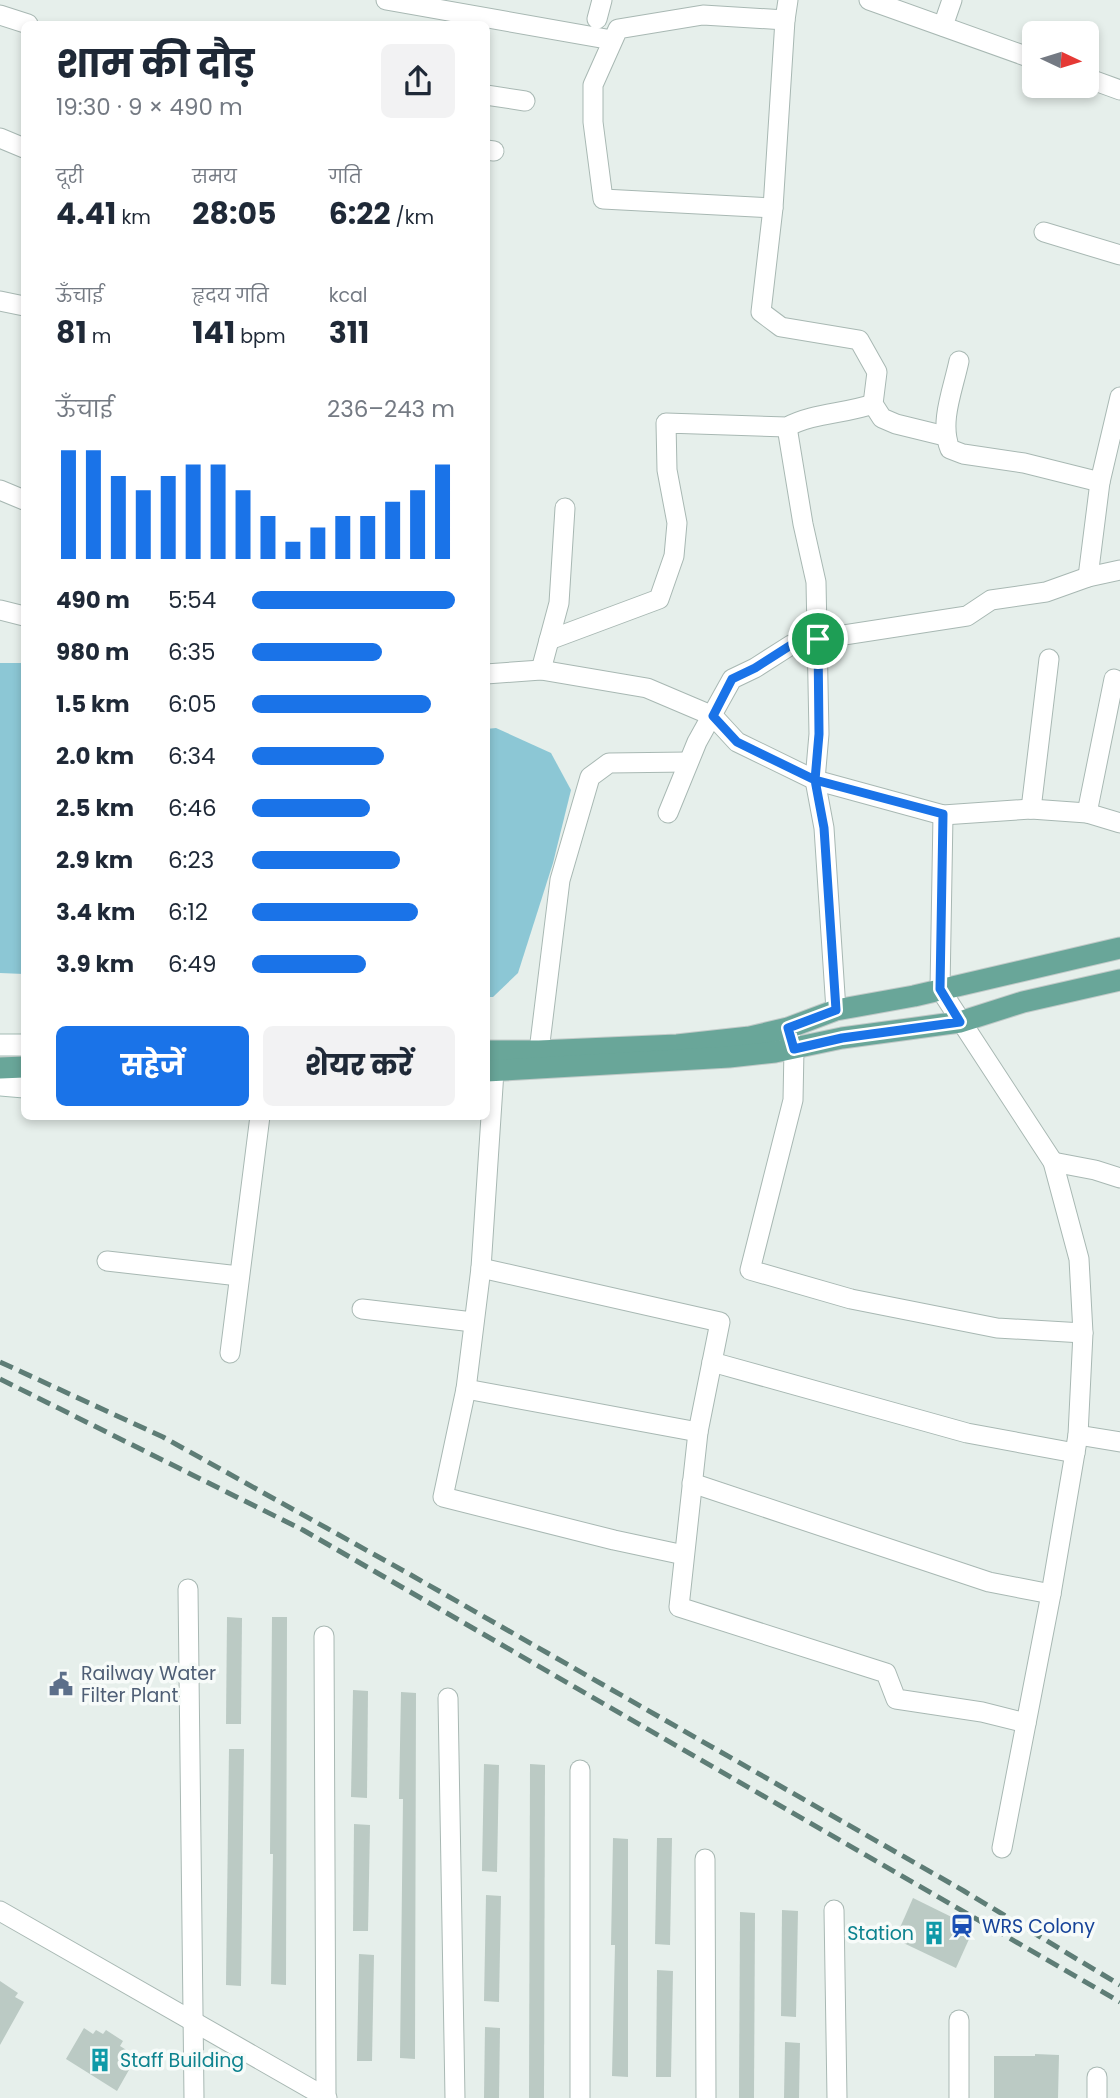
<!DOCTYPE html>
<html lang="hi">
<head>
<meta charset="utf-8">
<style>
  body { margin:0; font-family:Poppins,"Noto Sans Devanagari",sans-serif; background:#f2f2f3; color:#1f2937; height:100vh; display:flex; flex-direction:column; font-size:26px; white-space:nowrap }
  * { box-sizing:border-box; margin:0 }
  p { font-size:23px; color:#747a83 }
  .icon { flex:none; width:38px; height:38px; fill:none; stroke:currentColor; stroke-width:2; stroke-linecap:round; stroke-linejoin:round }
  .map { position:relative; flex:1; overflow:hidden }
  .panel { position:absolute; left:21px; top:21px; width:469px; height:1099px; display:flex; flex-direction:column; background:#fff; border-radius:10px; box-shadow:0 4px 10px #0003 }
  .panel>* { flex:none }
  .needle { width:46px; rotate:94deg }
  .buttons { position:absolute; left:1022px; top:21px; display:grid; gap:14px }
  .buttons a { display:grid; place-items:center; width:77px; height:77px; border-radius:10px; background:#fff; box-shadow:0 4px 10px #0003; font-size:35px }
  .pin { position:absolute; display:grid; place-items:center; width:60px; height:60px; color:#fff; margin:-30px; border:4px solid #fff; border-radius:50%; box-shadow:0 2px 7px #0007 }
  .round { display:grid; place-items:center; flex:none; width:74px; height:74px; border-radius:10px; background:#f2f2f3 }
  .summary { display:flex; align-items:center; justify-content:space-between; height:119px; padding:0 35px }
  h1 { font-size:38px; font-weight:700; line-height:52px }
  .figures { display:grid; grid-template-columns:repeat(3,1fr); gap:10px; height:119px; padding:7px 35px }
  .figures div { display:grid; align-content:center }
  .figures b { font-size:30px; font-weight:700 }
  .figures small { font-size:19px; font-weight:400 }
  .figures p { font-size:19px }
  .chart { height:196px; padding:14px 35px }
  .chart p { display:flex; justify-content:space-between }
  .chart svg { width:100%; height:126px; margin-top:7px; stroke:#1a73e8; stroke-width:6 }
  .primary-button { display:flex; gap:14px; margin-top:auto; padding:14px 35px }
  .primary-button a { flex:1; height:80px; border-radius:10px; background:#1a73e8; color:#fff; font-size:28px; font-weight:700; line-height:80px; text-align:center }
  .primary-button a+a { background:#f2f2f3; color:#1f2937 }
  ul { padding:0 35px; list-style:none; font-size:23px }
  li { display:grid; grid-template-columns:112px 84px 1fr; align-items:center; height:52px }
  li i { height:18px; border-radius:9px; background:#1a73e8 }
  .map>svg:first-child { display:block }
  .water { fill:#8cc7d5 }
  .building { fill:#bbcac4 }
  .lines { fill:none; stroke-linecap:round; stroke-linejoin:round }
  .street-casing { stroke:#a8b8b3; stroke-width:21 }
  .secondary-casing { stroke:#a3bbb4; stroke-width:23 }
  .primary-casing { stroke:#c1cac8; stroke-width:23 }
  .street { stroke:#fff; stroke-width:19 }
  .secondary { stroke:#fff; stroke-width:21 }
  .primary { stroke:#69a699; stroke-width:21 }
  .rail { stroke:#5e7d76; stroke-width:5; stroke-dasharray:14 7; stroke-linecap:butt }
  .route-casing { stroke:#fff; stroke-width:14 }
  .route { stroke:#1a73e8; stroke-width:9 }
  .labels { text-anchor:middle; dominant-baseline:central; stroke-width:7; stroke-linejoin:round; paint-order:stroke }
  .service-label { font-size:19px; fill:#4e5e75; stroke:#f7fbf9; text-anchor:start }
  .transit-label { font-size:19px; fill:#164399; stroke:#f7fbf9; text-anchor:start }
  .culture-label { font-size:19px; fill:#0d838f; stroke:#f7fbf9; text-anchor:end }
</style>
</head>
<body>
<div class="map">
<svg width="1120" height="2098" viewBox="0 0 1120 2098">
  <rect width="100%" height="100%" fill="#e6efeb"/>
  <g class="water">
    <polygon points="0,663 24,663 24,974 0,973"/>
    <polygon points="496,728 551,753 571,790 553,863 518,973 493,997 487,997 486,729"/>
  </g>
  <g class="building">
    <polygon points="227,1617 242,1618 241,1724 226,1724"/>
    <polygon points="272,1617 287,1617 286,1985 271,1984 273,1854 270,1854"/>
    <polygon points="353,1690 368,1691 367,1798 351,1797"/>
    <polygon points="401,1692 416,1693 415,2059 400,2058 403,1799 399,1799"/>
    <polygon points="229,1749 244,1749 241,1986 226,1985"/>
    <polygon points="484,1764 499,1765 497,1872 482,1871"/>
    <polygon points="530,1764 545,1765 544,2098 529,2098"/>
    <polygon points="354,1824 370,1825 368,1931 353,1931"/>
    <polygon points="613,1838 628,1839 628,2077 612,2076 615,1945 611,1945"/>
    <polygon points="657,1838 672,1838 670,1945 655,1944"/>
    <polygon points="486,1895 501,1896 499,2002 484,2001"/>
    <polygon points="913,1898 974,1928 956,1968 895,1939"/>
    <polygon points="782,1910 798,1911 796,2017 781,2016"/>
    <polygon points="740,1912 755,1913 754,2098 739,2098"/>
    <polygon points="359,1954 374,1955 372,2061 357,2061"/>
    <polygon points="657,1970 673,1971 671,2077 656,2077"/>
    <polygon points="0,1981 18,1993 15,1997 24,2002 0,2045"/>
    <polygon points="485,2027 500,2028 499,2098 484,2098"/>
    <polygon points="84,2028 93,2034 96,2030 103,2034 106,2030 123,2041 120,2046 128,2051 125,2056 134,2061 117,2091 66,2059"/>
    <polygon points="785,2042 800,2043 799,2098 784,2098"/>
    <polygon points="1035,2054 1059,2055 1058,2098 994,2098 994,2056 1035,2056"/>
  </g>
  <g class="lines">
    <g class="street-casing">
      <g id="street">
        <polyline points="386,0 612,40"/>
        <polyline points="869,0 1034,59"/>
        <polyline points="0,15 28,24"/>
        <polyline points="597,19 602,0"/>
        <polyline points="785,20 773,208 761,312 781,327 859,340 877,372 873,404 882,418 896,424 945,436"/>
        <polyline points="943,26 952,0"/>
        <polyline points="1087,78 1120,90"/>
        <polyline points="486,95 525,101"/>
        <polyline points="0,138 24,148"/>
        <polyline points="486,150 494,151"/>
        <polyline points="773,208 603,199 593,122 593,85 618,29 703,15 785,20 788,0"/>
        <polyline points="1044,232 1120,255"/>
        <polyline points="0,301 24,306"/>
        <path d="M959,361C953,390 939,422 950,449L963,454L1024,463L1100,482"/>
        <polyline points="787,427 803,524 816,582 819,734 815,780 824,828 836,1010"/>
        <polyline points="0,490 24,500"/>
        <polyline points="565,508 559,603 541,670 647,688 713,716 737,742 815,780 943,815 1031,809 1087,813 1120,823"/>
        <polyline points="1088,577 1100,482 1120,397"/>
        <polyline points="0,610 24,616"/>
        <path d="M549,640L659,599L674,556L677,523L667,470L666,423L787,427C813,413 844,414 873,404"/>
        <polyline points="486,674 541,670"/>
        <polyline points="1031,809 1049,659"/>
        <polyline points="668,813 697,742 732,679 755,668 791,645 818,639 967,616 991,600 1046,592 1088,577 1120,570"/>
        <polyline points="1087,813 1114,679"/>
        <polyline points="943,815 940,989 1053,1162 1079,1259 1083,1333 1078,1435 1051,1594 1002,1848"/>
        <polyline points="790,1036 794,1049 793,1100 750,1270 851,1299 997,1328 1083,1333"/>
        <polyline points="539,1051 560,880 590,777 609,763 688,762"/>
        <polyline points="495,1056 481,1268 466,1389 443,1497 614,1540 684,1555"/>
        <polyline points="1053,1162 1095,1170 1120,1178"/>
        <polyline points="107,1261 239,1276"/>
        <polyline points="481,1268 720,1322 698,1432 679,1607 886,1673 896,1699 982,1712 1026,1723"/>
        <polyline points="362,1309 473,1322"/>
        <polyline points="230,1353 260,1116"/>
        <polyline points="712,1362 967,1433 1075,1453"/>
        <polyline points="466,1389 698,1432"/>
        <polyline points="1078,1435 1120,1442"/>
        <polyline points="692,1483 989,1582 1051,1594"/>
        <polyline points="188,1589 194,2098"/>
        <polyline points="324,1636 326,2097"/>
        <polyline points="448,1698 455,2098"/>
        <polyline points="580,1770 580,2098"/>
        <polyline points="705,1859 706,2098"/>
        <polyline points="834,1910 837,2098"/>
        <polyline points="0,1911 327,2098"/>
        <polyline points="1097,2077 1097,2098"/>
        <polyline points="959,2098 959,2020"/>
      </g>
    </g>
    <g class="secondary-casing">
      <g id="secondary">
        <polyline points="0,1045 24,1045"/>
        <polyline points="0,1085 24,1087"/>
      </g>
    </g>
    <g class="primary-casing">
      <g id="primary">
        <polyline points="486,1051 539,1051 677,1045 750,1037 788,1028 836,1010 914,996 1120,948"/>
        <polyline points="0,1068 24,1067"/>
        <polyline points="486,1071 729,1057 775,1052 842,1038 960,1022 1023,1002 1120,980"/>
      </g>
    </g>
    <use href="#street" class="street"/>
    <use href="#secondary" class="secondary"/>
    <use href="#primary" class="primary"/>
    <g class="rail">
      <polyline points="0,1362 163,1437 411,1575 964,1891 1120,1985"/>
      <polyline points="0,1379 303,1530 1120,2002"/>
    </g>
  </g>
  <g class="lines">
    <g class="route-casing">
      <polyline id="route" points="818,639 819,734 815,780 824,828 836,1010 788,1028 794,1049 842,1038 960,1022 940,989 943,814 815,780 737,742 713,716 732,679 755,668 791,645 818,639"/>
    </g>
    <use href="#route" class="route"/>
  </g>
  <defs>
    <g id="civic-bare" transform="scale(1.89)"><path d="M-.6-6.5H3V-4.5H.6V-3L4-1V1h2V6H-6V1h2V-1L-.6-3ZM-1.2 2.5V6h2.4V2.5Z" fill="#5c6f8a" stroke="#f7fbf9" stroke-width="2.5" paint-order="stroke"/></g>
    <g id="station-bare" transform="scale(1.89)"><path d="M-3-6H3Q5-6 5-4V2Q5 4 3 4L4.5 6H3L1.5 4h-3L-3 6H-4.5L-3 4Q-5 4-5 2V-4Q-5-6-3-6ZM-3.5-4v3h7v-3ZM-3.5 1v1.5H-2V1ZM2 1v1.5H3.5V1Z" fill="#1a4fb4" stroke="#f7fbf9" stroke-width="2.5" paint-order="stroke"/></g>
    <g id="building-bare" transform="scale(1.89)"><path d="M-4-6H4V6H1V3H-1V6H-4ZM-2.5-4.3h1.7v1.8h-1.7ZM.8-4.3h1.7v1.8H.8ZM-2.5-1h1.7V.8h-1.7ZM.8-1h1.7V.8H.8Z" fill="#0f9aa8" stroke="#f7fbf9" stroke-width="2.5" paint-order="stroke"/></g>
  </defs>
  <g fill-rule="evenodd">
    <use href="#civic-bare" x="61" y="1684"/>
    <use href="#station-bare" x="962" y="1926"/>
    <use href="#building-bare" x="934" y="1933"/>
    <use href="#building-bare" x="100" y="2060"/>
  </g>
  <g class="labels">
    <g class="service-label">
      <text x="81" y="1673">Railway Water<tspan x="81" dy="22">Filter Plant</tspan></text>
    </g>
    <g class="transit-label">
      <text x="982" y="1926">WRS Colony</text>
    </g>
    <g class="culture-label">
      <text x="914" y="1933">Station</text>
      <text x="120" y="2060" text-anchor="start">Staff Building</text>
    </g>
  </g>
</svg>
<div class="buttons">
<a><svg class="needle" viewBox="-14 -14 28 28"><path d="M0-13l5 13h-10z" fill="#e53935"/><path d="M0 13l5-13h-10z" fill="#747a83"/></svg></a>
</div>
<div class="pin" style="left:818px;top:639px;background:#1e9e55"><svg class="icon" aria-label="arrive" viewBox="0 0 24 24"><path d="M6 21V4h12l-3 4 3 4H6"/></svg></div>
<section class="panel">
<div class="summary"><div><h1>शाम की दौड़</h1><p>19:30 · 9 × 490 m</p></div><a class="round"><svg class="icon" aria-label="share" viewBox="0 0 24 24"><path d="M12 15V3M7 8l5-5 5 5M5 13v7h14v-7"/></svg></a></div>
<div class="figures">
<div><p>दूरी</p><b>4.41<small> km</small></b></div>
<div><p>समय</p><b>28:05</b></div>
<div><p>गति</p><b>6:22<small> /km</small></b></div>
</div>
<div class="figures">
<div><p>ऊँचाई</p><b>81<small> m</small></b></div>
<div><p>हृदय गति</p><b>141<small> bpm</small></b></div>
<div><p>kcal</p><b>311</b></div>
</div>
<div class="chart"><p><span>ऊँचाई</span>236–243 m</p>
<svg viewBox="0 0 160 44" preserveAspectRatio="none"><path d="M5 44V6M15 44V6M25 44V15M35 44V20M45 44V15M55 44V11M65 44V11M75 44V20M85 44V29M95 44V38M105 44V33M115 44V29M125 44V29M135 44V24M145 44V20M155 44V11"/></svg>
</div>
<ul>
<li><b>490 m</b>5:54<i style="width:100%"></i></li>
<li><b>980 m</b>6:35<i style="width:64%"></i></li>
<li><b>1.5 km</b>6:05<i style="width:88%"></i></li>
<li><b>2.0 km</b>6:34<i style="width:65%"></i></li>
<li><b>2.5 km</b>6:46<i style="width:58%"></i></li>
<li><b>2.9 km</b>6:23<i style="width:73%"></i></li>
<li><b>3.4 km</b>6:12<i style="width:82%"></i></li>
<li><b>3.9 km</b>6:49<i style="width:56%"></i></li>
</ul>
<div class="primary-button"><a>सहेजें</a><a>शेयर करें</a></div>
</section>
</div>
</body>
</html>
